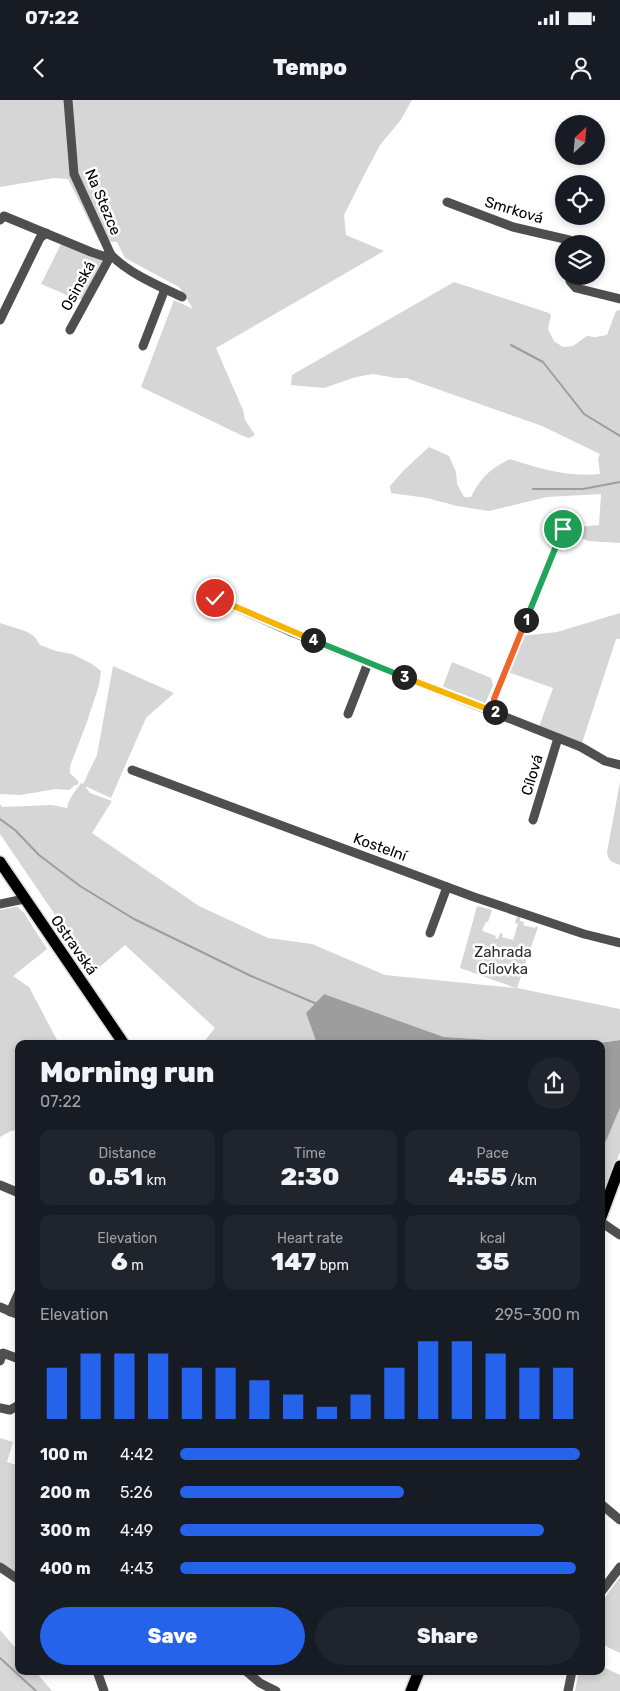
<!DOCTYPE html>
<html lang="en">
<head>
<meta charset="utf-8">
<style>
  body { margin:0; font-family:Rubik,sans-serif; background:#20242c; color:#f1f3f6; height:100vh; display:flex; flex-direction:column; font-size:19px; white-space:nowrap }
  * { box-sizing:border-box; margin:0 }
  p { font-size:16px; color:#9ea1a6 }
  .icon { flex:none; width:28px; height:28px; fill:none; stroke:currentColor; stroke-width:2; stroke-linecap:round; stroke-linejoin:round }
  .map { position:relative; flex:1; overflow:hidden }
  .drawer { position:absolute; left:15px; top:940px; width:590px; height:635px; display:flex; flex-direction:column; background:#171b24; border-radius:10px; box-shadow:0 2px 8px #0003 }
  .drawer>* { flex:none }
  .needle { width:32px; rotate:26deg }
  .controls { position:absolute; left:555px; top:15px; display:grid; gap:10px }
  .controls a { display:grid; place-items:center; width:50px; height:50px; border-radius:50%; background:#171b24; box-shadow:0 2px 8px #0003; font-size:25px }
  .pin { position:absolute; display:grid; place-items:center; width:42px; height:42px; color:#fff; margin:-21px; border:2px solid #fff; border-radius:50%; box-shadow:0 1px 5px #0007 }
  .km { position:absolute; width:25px; height:25px; margin:-12px; border-radius:50%; background:#222; color:#fff; font-size:14px; line-height:25px; text-align:center }
  .round { display:grid; place-items:center; flex:none; width:52px; height:52px; border-radius:26px; background:#20242c }
  .overview { display:flex; align-items:center; justify-content:space-between; height:85px; padding:0 25px }
  h1 { font-size:28px; font-weight:800; line-height:38px }
  .metrics { display:grid; grid-template-columns:repeat(3,1fr); gap:8px; height:85px; padding:5px 25px }
  .metrics div { display:grid; align-content:center; border-radius:10px; background:#20242c; text-align:center }
  .metrics b { font-size:25px; font-weight:800 }
  .metrics small { font-size:14px; font-weight:400 }
  .metrics p { font-size:14px }
  .chart { height:140px; padding:10px 25px }
  .chart p { display:flex; justify-content:space-between }
  .chart svg { width:100%; height:90px; margin-top:5px; stroke:#2563eb; stroke-width:6 }
  .primary-button { display:flex; gap:10px; margin-top:auto; padding:10px 25px }
  .primary-button a { flex:1; height:58px; border-radius:30px; background:#2563eb; color:#fff; font-size:20px; font-weight:800; line-height:58px; text-align:center }
  .primary-button a+a { background:#20242c; color:#f1f3f6 }
  ul { padding:0 25px; list-style:none; font-size:16px }
  li { display:grid; grid-template-columns:80px 60px 1fr; align-items:center; height:38px }
  li i { height:12px; border-radius:6px; background:#2563eb }
  .status { display:flex; justify-content:space-between; align-items:center; height:35px; padding:0 25px; background:#171b24; direction:ltr }
  .status svg { height:14px; fill:currentColor }
  header { display:flex; justify-content:space-between; align-items:center; height:65px; padding:0 25px; background:#171b24; font-size:22px; font-weight:800 }
  .map>svg:first-child { display:block }
  .green { fill:#d6d6d6 }
  .water { fill:#9d9d9d }
  .lines { fill:none; stroke-linecap:round; stroke-linejoin:round }
  .stream { stroke:#9d9d9d; stroke-width:2 }
  .major-casing { stroke:#dbdbdb; stroke-width:14 }
  .minor { stroke:#4f4f4f; stroke-width:9 }
  .major { stroke:#000; stroke-width:11 }
  .split-1-casing { stroke:#fff; stroke-width:10 }
  .split-2-casing { stroke:#fff; stroke-width:10 }
  .split-3-casing { stroke:#fff; stroke-width:10 }
  .split-4-casing { stroke:#fff; stroke-width:10 }
  .split-5-casing { stroke:#fff; stroke-width:10 }
  .split-1 { stroke:#22a559; stroke-width:6 }
  .split-2 { stroke:#f0652b; stroke-width:6 }
  .split-3 { stroke:#f5b400; stroke-width:6 }
  .split-4 { stroke:#22a559; stroke-width:6 }
  .split-5 { stroke:#f5b400; stroke-width:6 }
  .labels { text-anchor:middle; dominant-baseline:central; stroke-width:5; stroke-linejoin:round; paint-order:stroke }
  .street-label { font-size:15px; fill:#000; stroke:#fff }
  .park-label { font-size:15px; fill:#2d2d2d; stroke:#fff }
</style>
</head>
<body>
<div class="status"><b>07:22</b><svg viewBox="0 0 49 12"><path d="M0 12V9h3v3zM5 12V6h3v6zM10 12V3h3v9zM15 12V0h3v12zM26 1h20v11H26zM47 4h2v5h-2z"/></svg></div>
<header><svg class="icon" aria-label="back" viewBox="0 0 24 24"><path d="M15 5l-7 7 7 7"/></svg>Tempo<svg class="icon" aria-label="person" viewBox="0 0 24 24"><circle cx="12" cy="8" r="4"/><path d="M4 21q1-7 8-7t8 7"/></svg></header>
<div class="map">
<svg width="620" height="1591" viewBox="0 0 620 1591">
  <rect width="100%" height="100%" fill="#fff"/>
  <g class="green">
    <polygon points="0,0 412,0 400,21 380,45 359,85 344,115 346,135 384,151 216,248 243,310 245,320 255,335 249,338 243,336 141,287 174,200 193,209 179,187 125,158 117,142 99,141 68,79 54,78 0,87"/>
    <polygon points="61,144 103,160 83,199 76,199 41,184"/>
    <path d="M454,182L549,213L551,215L548,229L554,241L563,247L573,246L587,236L595,237L607,235L616,211L620,210V443L588,441L575,435V427L599,425L601,394L547,397L489,411L457,406L427,398L391,393L390,386L404,370L429,347L449,356L456,372L457,384L464,397H471C482,376 490,369 510,359C541,369 567,377 600,374L598,358L600,354L542,326L406,278H396L373,274L356,277L324,288L291,285L292,275Z"/>
    <polygon points="620,513 620,539 616,539 582,643 539,627 553,588 508,572 522,536 557,532"/>
    <polygon points="0,523 25,531 34,536 40,545 56,551 72,554 92,564 101,571 99,585 87,622 70,666 70,673 79,682 77,685 75,685 69,690 56,689 20,695 0,694"/>
    <polygon points="452,562 491,578 493,585 485,604 482,605 442,589"/>
    <path d="M113,566L174,593L146,618L111,698L85,686L90,693L112,701L92,733L199,806L268,838L312,844L385,875L516,888L460,868L477,806L492,810L488,822H486L482,830L485,832L496,836L495,838L498,839L500,833L503,834L502,837L513,840L518,824L515,823L517,816L520,817V821L524,822L523,825L535,828L536,826L538,827L517,888L620,909V940L592,944H520L492,940L444,937L324,894L306,913L317,944H202L215,928L125,845L94,872L0,734V704L2,707L52,705L67,708C69,698 76,690 81,683L83,684L97,655Z"/>
    <path d="M620,682V765C612,762 608,761 607,752Z"/>
    <polygon points="14,807 18,807 24,813 47,849 13,876 29,887 59,944 19,944 19,1030 11,1031 0,1037 0,810"/>
    <polygon points="620,1008 620,1052 601,1102 601,1048 603,1048"/>
    <polygon points="0,1338 13,1342 7,1362 19,1366 19,1476 0,1463"/>
    <polygon points="620,1477 620,1553 601,1544 601,1503"/>
    <polygon points="0,1530 19,1552 19,1571 35,1571 52,1591 0,1591"/>
    <polygon points="601,1566 620,1575 620,1591 575,1591 579,1571 601,1571"/>
  </g>
  <g class="water">
    <polygon points="324,894 444,937 492,940 520,944 317,944 306,913"/>
    <polygon points="620,940 620,1008 603,1048 601,1048 601,944 592,944"/>
  </g>
  <g class="lines">
    <g class="stream">
      <polyline points="511,245 543,262 584,314 620,336"/>
      <polyline points="533,389 583,389 620,382"/>
      <polyline points="0,719 15,730 39,755 80,786 134,819 251,876 317,904"/>
      <polyline points="0,1558 36,1591"/>
    </g>
    <g class="major-casing">
      <g id="major">
        <polyline points="0,762 124,944"/>
        <polyline points="601,1117 620,1066"/>
        <polyline points="411,1591 419,1571"/>
      </g>
    </g>
    <g class="minor">
      <path d="M68,0L74,74L111,155C130,174 157,185 182,197"/>
      <polyline points="447,102 513,127 569,140 572,144"/>
      <polyline points="0,120 4,116 91,152 103,156 111,155"/>
      <polyline points="571,176 570,181 576,188 620,199"/>
      <polyline points="0,220 40,138 46,133"/>
      <polyline points="70,230 111,155"/>
      <polyline points="143,246 165,189"/>
      <polyline points="215,498 289,531 581,647 605,661 620,665"/>
      <polyline points="495,613 494,599 563,429"/>
      <polyline points="348,614 368,563"/>
      <polyline points="132,670 474,797 584,834 620,843"/>
      <polyline points="533,720 558,638"/>
      <polyline points="0,804 24,799"/>
      <polyline points="430,833 447,787"/>
      <polyline points="0,1085 19,1093"/>
      <polyline points="601,1122 620,1135"/>
      <polyline points="0,1207 19,1215"/>
      <polyline points="10,1212 19,1192"/>
      <polyline points="0,1261 3,1253 19,1259"/>
      <polyline points="0,1308 10,1310 19,1305"/>
      <polyline points="601,1404 620,1420"/>
      <polyline points="0,1467 19,1480"/>
      <polyline points="601,1492 620,1467"/>
      <polyline points="97,1571 104,1591"/>
      <polyline points="246,1571 260,1583 276,1591"/>
      <polyline points="568,1591 572,1571"/>
    </g>
    <use href="#major" class="major"/>
  </g>
  <g class="lines">
    <g class="split-1-casing">
      <polyline id="split-1" points="526,520 563,429"/>
    </g>
    <g class="split-2-casing">
      <polyline id="split-2" points="495,612 494,599 526,520"/>
    </g>
    <g class="split-3-casing">
      <polyline id="split-3" points="404,577 495,612"/>
    </g>
    <g class="split-4-casing">
      <polyline id="split-4" points="313,540 404,577"/>
    </g>
    <g class="split-5-casing">
      <polyline id="split-5" points="215,498 313,540"/>
    </g>
    <use href="#split-1" class="split-1"/>
    <use href="#split-2" class="split-2"/>
    <use href="#split-3" class="split-3"/>
    <use href="#split-4" class="split-4"/>
    <use href="#split-5" class="split-5"/>
  </g>
  <g class="labels">
    <g class="street-label">
      <text transform="translate(103 102) rotate(67)">Na Stezce</text>
      <text transform="translate(514 110) rotate(17)">Smrková</text>
      <text transform="translate(78 186) rotate(-61)">Osinská</text>
      <text transform="translate(532 675) rotate(-73)">Cílová</text>
      <text transform="translate(380 747) rotate(20)">Kostelní</text>
      <text transform="translate(74 845) rotate(55)">Ostravská</text>
    </g>
    <g class="park-label">
      <text x="503" y="852">Zahrada<tspan x="503" dy="17">Cílovka</tspan></text>
    </g>
  </g>
</svg>
<div class="controls">
<a><svg class="needle" viewBox="-14 -14 28 28"><path d="M0-13l5 13h-10z" fill="#e53935"/><path d="M0 13l5-13h-10z" fill="#9ea1a6"/></svg></a>
<a><svg class="icon" aria-label="locate" viewBox="0 0 24 24"><circle cx="12" cy="12" r="6"/><path d="M12 2v4M12 18v4M2 12h4M18 12h4"/></svg></a>
<a><svg class="icon" aria-label="layers" viewBox="0 0 24 24"><path d="M12 4l9 5-9 5-9-5zM3 14l9 5 9-5"/></svg></a>
</div>
<div class="pin" style="left:563px;top:429px;background:#1e9e55"><svg class="icon" aria-label="arrive" viewBox="0 0 24 24"><path d="M6 21V4h12l-3 4 3 4H6"/></svg></div>
<div class="pin" style="left:215px;top:498px;background:#d93025"><svg class="icon" aria-label="check" viewBox="0 0 24 24"><path d="M5 12l5 5 9-10"/></svg></div>
<b class="km" style="left:526px;top:520px">1</b>
<b class="km" style="left:495px;top:612px">2</b>
<b class="km" style="left:404px;top:577px">3</b>
<b class="km" style="left:313px;top:540px">4</b>
<section class="drawer">
<div class="overview"><div><h1>Morning run</h1><p>07:22</p></div><a class="round"><svg class="icon" aria-label="share" viewBox="0 0 24 24"><path d="M12 15V3M7 8l5-5 5 5M5 13v7h14v-7"/></svg></a></div>
<div class="metrics">
<div><p>Distance</p><b>0.51<small> km</small></b></div>
<div><p>Time</p><b>2:30</b></div>
<div><p>Pace</p><b>4:55<small> /km</small></b></div>
</div>
<div class="metrics">
<div><p>Elevation</p><b>6<small> m</small></b></div>
<div><p>Heart rate</p><b>147<small> bpm</small></b></div>
<div><p>kcal</p><b>35</b></div>
</div>
<div class="chart"><p><span>Elevation</span>295–300 m</p>
<svg viewBox="0 0 160 44" preserveAspectRatio="none"><path d="M5 44V19M15 44V12M25 44V12M35 44V12M45 44V19M55 44V19M65 44V25M75 44V32M85 44V38M95 44V32M105 44V19M115 44V6M125 44V6M135 44V12M145 44V19M155 44V19"/></svg>
</div>
<ul>
<li><b>100 m</b>4:42<i style="width:100%"></i></li>
<li><b>200 m</b>5:26<i style="width:56%"></i></li>
<li><b>300 m</b>4:49<i style="width:91%"></i></li>
<li><b>400 m</b>4:43<i style="width:99%"></i></li>
</ul>
<div class="primary-button"><a>Save</a><a>Share</a></div>
</section>
</div>
</body>
</html>
